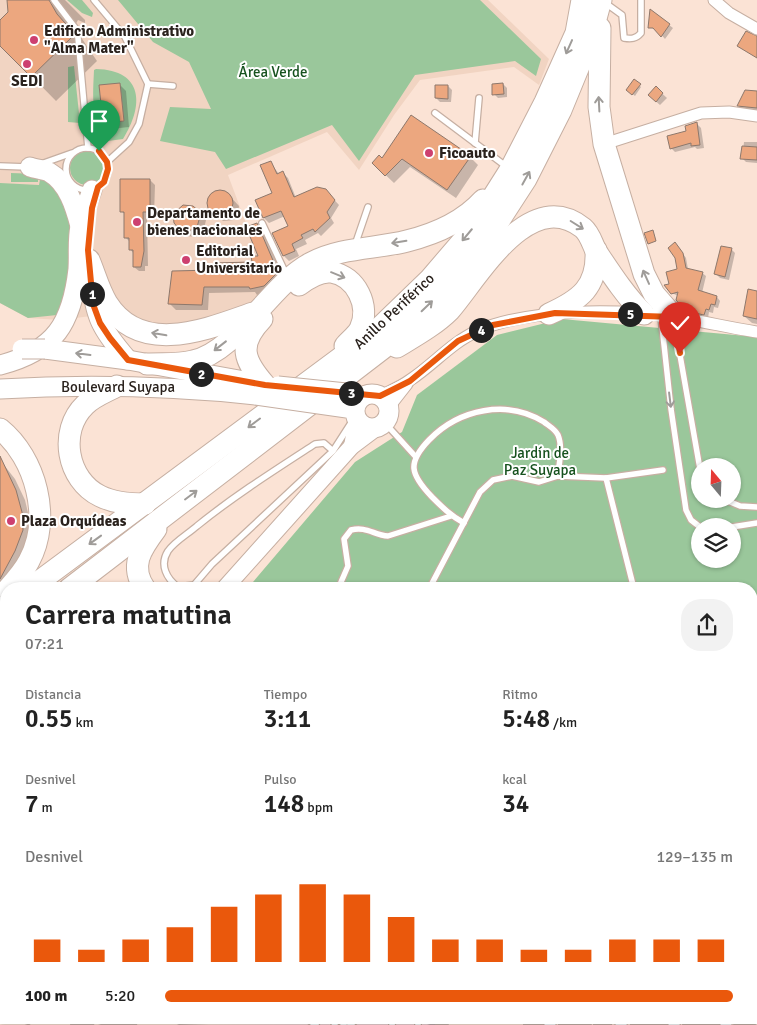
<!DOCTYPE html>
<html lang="es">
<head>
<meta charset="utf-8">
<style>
  body { margin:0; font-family:Signika,sans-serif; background:#f2f2f2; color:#222; height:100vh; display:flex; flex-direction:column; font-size:19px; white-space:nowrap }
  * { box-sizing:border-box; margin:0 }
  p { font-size:16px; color:#767676 }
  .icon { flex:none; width:28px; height:28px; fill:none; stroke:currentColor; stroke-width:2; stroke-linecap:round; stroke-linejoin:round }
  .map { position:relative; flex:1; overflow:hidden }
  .side { position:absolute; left:0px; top:582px; width:758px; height:442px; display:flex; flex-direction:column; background:#fff; border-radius:20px 20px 0 0; box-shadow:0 1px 4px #0004 }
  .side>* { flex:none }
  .needle { width:32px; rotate:341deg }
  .fabs { position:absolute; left:691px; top:458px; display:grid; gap:10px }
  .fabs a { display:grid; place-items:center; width:50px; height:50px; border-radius:50%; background:#fff; box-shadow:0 1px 4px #0004; font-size:25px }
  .pin { position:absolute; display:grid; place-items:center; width:42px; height:42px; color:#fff; margin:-51px -21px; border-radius:50% 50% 50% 0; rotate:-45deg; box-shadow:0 0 5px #0007 }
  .pin .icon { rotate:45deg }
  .km { position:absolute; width:25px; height:25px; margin:-12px; border-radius:50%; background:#222; color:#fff; font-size:14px; line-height:25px; text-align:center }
  .round { display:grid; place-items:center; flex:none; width:52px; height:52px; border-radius:20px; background:#f2f2f2 }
  .headline { display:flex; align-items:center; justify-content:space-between; height:85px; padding:0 25px }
  h1 { font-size:28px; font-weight:600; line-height:38px }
  .stats { display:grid; grid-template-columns:repeat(3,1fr); gap:8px; height:85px; padding:5px 25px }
  .stats div { display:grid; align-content:center }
  .stats b { font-size:25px; font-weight:600 }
  .stats small { font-size:14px; font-weight:400 }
  .stats p { font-size:14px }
  .chart { height:140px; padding:10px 25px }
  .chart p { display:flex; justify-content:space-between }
  .chart svg { width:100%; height:90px; margin-top:5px; stroke:#ea580c; stroke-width:6 }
  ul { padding:0 25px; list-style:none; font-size:16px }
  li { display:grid; grid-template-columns:80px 60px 1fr; align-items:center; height:38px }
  li i { height:12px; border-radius:6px; background:#ea580c }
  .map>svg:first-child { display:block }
  .built { fill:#f1d4c2 }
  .medical { fill:#f2d7d8 }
  .green { fill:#9ac79b; fill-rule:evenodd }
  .shadow { fill:#0003 }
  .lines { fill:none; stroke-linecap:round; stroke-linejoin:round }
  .stream { stroke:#448b94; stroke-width:3 }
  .building { fill:#eca77f; stroke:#8d786c }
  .lane-casing { stroke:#c6afa2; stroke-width:8 }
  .street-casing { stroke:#c6afa2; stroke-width:13 }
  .secondary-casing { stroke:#c6afa2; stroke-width:18 }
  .primary-casing { stroke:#c6afa2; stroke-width:21 }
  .highway-casing { stroke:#c6afa2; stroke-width:23 }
  .lane { stroke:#fff; stroke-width:5.5 }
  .street { stroke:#fff; stroke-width:11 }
  .secondary { stroke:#fff; stroke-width:16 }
  .primary { stroke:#fff; stroke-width:19 }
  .highway { stroke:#fff; stroke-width:21 }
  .primary-bridge-casing { stroke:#c6afa2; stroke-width:21; stroke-linecap:butt }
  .primary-bridge { stroke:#fff; stroke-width:19 }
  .oneway { stroke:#9f9c99 }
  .route-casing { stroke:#fff; stroke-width:10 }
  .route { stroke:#ea580c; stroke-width:6 }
  .poi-dot { fill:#cd4070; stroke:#fff; stroke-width:2 }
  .labels { text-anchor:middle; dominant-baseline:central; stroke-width:4; stroke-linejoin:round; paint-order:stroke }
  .poi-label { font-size:15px; font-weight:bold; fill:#2a221d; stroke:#fff; text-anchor:start }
  .park-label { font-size:15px; fill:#16521e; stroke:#fff }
  .street-label { font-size:15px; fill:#2a221d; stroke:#fff }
</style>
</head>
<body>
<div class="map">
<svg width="757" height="1025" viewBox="0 0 757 1025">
  <rect width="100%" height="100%" fill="#fbe3d5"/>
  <polygon class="built" points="0,0 488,0 549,59 539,85 514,67 420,80 394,115 359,170 327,132 228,175 269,285 246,309 225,321 146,327 122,312 60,320 28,318 0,303"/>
  <g class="medical">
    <polygon points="6,959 6,1019 325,1019 330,1025 0,1023 0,964"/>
    <polygon points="339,1019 435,1019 435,1025 338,1025 342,1023"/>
  </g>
  <g class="green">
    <polygon points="67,0 82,0 93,13 92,17 82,13"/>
    <polygon points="118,0 480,0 541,59 536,76 515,61 415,75 359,161 332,125 226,169 215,152 160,141 170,107 211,109 189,62 153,42"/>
    <polygon points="74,66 80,123 68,122 68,67"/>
    <path d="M96,69C144,70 144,106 123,139L108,141C90,122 93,94 94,70Z"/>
    <circle cx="87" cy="168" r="17"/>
    <polygon points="11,173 38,174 38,182 11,182"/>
    <polygon points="41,174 63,192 71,209 72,261 66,295 57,315 28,318 0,303 0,183 39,185"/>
    <path d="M562,319L757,337V703L751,705V589H247L355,462L402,432L417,395L497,335ZM700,466H732V499H700ZM700,526H732V559H700Z"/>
  </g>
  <g class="shadow">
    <polygon points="8,0 65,0 85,20 85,23 78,20 74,27 97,61 56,101 0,44 0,22 9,13"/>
    <polygon points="669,25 673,28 665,39 658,31 650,27"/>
    <polygon points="634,81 641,87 635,96 627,90"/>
    <polygon points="503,84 507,88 507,97 498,98 494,94"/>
    <polygon points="120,85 126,91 129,127 110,129 104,122"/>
    <polygon points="448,86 452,90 451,102 440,102 436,98"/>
    <polygon points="656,88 667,98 660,105 653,99"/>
    <polygon points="757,93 757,111 742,109 738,105"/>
    <polygon points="411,117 470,157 478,165 456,198 410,167 394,183 373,163 382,160"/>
    <polygon points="697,124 701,128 704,148 697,149 695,147 675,152 671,148"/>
    <polygon points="744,142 757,142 757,163 746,162 742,158"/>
    <polygon points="270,162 279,174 283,173 288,178 296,198 325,190 339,205 331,218 334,223 321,236 318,233 305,240 307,244 296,249 299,256 289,261 284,256 290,226 285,216 269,223 264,218 274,193"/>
    <polygon points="150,180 155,185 154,216 147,216 148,266 145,266 145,271 139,271 134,267 134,254 130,249 130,242 126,238 126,215 121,211"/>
    <polygon points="217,191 226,192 239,206 238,214 234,220 223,221 209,207 210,196"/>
    <polygon points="200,214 206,220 203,233 196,237 187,236 181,229"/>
    <polygon points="257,224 263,230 284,278 270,292 257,295 255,292 209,293 208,310 176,310 169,303 215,271 253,263 260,257"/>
    <polygon points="679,248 686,258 688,269 702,273 706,276 702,293 717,297 720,301 718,308 714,307 713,313 709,312 708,318 690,314 678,296 672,293 670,285 679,270"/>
    <polygon points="731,249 735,253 729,280 720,278 716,274"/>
    <polygon points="757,292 757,324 752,323 744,316"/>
    <polygon points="0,460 15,479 25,500 30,521 31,539 15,578 0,596"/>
    <polygon points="757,761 757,778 751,779 751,763"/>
    <polygon points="751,780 757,784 757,790 751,791"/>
    <polygon points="755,808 757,834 751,836 751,817"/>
    <polygon points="751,851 757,852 757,886 751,883 754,861 751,861"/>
    <polygon points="751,922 757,923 757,952 751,951"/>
    <polygon points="71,1019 139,1019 137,1025 101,1025 95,1023 94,1025 70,1025"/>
    <polygon points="165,1019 203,1019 209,1024 179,1025"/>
    <polygon points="224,1019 289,1019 291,1024 211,1024"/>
    <polygon points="433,1019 446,1019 449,1025 427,1025 433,1023"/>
    <polygon points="523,1019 549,1019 547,1025 523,1025"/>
    <polygon points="558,1019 589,1019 592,1025 558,1025"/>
    <rect x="593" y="1019" width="19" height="6"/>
    <polygon points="630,1019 673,1019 671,1025 630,1025"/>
    <polygon points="683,1019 724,1019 722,1025 682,1025"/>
    <polygon points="735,1019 748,1019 757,1025 733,1025"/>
  </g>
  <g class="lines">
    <polyline class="stream" points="751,718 757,716"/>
  </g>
  <g class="building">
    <polygon points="7,0 49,0 57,14 72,31 73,36 31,77 0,46 0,20 8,12"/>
    <polygon points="650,9 670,24 661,37 653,28 648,28"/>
    <polygon points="746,31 757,36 757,58 737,46"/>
    <polygon points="634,79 641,84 632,95 626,90"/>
    <polygon points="120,83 124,121 103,123 99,85"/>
    <polygon points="503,83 504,94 492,95 492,84"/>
    <polygon points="435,85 448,85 448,99 435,98"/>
    <polygon points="656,86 663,93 656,102 648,95"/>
    <polygon points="745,90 757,91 757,108 737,106"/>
    <polygon points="411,115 471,156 447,190 402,159 385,176 372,163 379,155 382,158"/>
    <polygon points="697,122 700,145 691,146 691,143 670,149 667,136 686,131 685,126"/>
    <polygon points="742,146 757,147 757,160 740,159"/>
    <polygon points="271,161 277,174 283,171 294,197 317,187 326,189 335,200 327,212 330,218 315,232 313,229 301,235 303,238 292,244 295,251 283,256 272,233 288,226 281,211 263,218 255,200 272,193 260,165"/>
    <polygon points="120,179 150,179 150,212 143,212 144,251 141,267 133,267 133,250 129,250 129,238 124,238 124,212 120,212"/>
    <circle cx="220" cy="203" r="13"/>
    <polygon points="183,205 193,206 201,213 197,227 189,231 180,230 174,223 173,214"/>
    <polygon points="257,223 278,272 264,286 250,289 249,287 204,287 202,305 168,304 172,271 214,270 214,263 252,262 251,256 258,256 246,227"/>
    <polygon points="653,230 656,241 648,244 644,233"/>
    <polygon points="675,242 683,253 686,268 703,272 698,290 717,296 715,305 711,304 709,310 706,309 704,315 685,311 676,300 678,292 671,294 664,285 669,284 666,272 677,269 675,258 668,248"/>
    <polygon points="721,246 732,248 725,277 714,274"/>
    <polygon points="748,289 757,291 757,319 743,316"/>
    <polygon points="0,456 16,490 22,512 23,530 15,551 0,579"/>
  </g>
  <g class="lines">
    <g class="lane-casing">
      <g id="lane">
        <polyline points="54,0 76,29 78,38 88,148"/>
        <polyline points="94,0 125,37 148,84 139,124 129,142 107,162"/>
        <path d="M604,2L622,15L624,38C631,39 636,39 641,33V0"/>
        <polyline points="148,84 173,86"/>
        <polyline points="435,113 507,167"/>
        <polyline points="475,143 479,98"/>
        <circle cx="87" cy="169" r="21"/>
        <polyline points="41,164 72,153"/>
        <polyline points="0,166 27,167"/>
        <polyline points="262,223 287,276"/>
        <polyline points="355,245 368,207"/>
        <polyline points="661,317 671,409 686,510 691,520 700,527"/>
        <polyline points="674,321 700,469"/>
        <polyline points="385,423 415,456"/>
        <path d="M333,451L324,443L315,444C275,470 234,496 197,526C188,534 175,541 168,551C159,565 167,579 178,587L194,585L212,564L333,451L351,423"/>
        <polyline points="606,478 634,589"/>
        <polyline points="723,499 740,506 757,507"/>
        <path d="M464,523C451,516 442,507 432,497C410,474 407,463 429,440C459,409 507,399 544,422C549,426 555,429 558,435C563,447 559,463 558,476"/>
        <polyline points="732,527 757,523"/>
        <path d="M338,589L348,566L344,539L351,530C366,526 374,535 388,536L451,516"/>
        <polyline points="429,589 480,492 493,480 512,476 539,482 558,476 606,478 663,470"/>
        <polyline points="0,703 6,704"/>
        <polyline points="0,896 6,893"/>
        <polyline points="0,993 6,984"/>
        <polyline points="0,1010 6,1013"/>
        <polyline points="22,1019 28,1021"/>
        <polyline points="307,1019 316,1025"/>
        <polyline points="332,1019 335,1025"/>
        <polyline points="340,1019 344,1025"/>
        <polyline points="350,1025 357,1019"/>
        <polyline points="392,1025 393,1019"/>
        <polyline points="418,1025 418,1019"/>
      </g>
    </g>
    <g class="street-casing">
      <g id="street">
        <polyline points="714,0 729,13 757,29"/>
        <polyline points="604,144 701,113 729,112 757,116"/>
        <path d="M380,396C390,391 401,387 410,380C433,365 451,343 477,331C530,308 618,309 675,317C702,321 730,328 757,332"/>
        <polyline points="389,407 407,384"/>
        <polyline points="751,796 757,794"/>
        <polyline points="751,840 757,842"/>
        <polyline points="751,959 757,960"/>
        <polyline points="550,1019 550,1025"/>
        <polyline points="621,1025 622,1019"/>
        <polyline points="674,1025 675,1019"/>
        <polyline points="726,1025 726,1019"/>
      </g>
    </g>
    <g class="secondary-casing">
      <g id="secondary">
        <polyline points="352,446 357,420"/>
        <polyline points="224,589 352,446 376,428"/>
        <polyline points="751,1005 757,1014"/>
      </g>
    </g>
    <g class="primary-casing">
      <g id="primary">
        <path d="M30,167C36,169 44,170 49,172C68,183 75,207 80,226"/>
        <path d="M91,275C94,316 101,329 128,360"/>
        <polyline points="45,349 128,360 260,384"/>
        <path d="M0,365C55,351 72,323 78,269C79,255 77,240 80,227C83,214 88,202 92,190"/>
        <path d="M0,389C86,384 171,386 256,395"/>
        <circle cx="372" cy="411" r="17"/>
      </g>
    </g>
    <g class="highway-casing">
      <g id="highway">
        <polyline points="600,28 599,107 604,144 644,274 654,294 674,317"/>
        <path d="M89,260C95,274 99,290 107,303C141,357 207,329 253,313"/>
        <path d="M299,285C307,279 320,271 331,272C356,276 371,306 360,329C357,335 349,341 345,346"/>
        <path d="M549,314C580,300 598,287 596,250"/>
        <path d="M262,319C237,345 244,361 265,385"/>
        <path d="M397,347C415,336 435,325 450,310C479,276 529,186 583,228C590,234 592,243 596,251C610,272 626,297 644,314"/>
        <path d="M147,364C162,363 178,365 193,361C238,351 269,285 311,263C341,247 376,249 407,241C435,234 464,221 483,200"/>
        <path d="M117,386C106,392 94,396 85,405C58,431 67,480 100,496C114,503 129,504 145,504"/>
        <path d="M0,429C36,458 52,519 29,561C24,571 16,580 8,589"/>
        <polyline points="29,589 374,333 430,279 472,230 510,170 545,102 576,33 582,0"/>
        <polyline points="69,589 386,346 443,291 486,241 526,179 561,110 591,37 601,0"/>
        <path d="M145,589C129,566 141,549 156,529"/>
        <polyline points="0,610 6,605"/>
        <polyline points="0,644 6,638"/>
      </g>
    </g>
    <use href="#lane" class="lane"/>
    <use href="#street" class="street"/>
    <use href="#secondary" class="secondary"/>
    <use href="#primary" class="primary"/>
    <use href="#highway" class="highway"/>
    <g class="primary-bridge-casing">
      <g id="primary-bridge">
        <polyline points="22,349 45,349"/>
        <polyline points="278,386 356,394"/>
        <polyline points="256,395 347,408"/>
      </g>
    </g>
    <use href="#primary-bridge" class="primary-bridge"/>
  </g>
  <defs><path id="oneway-shaft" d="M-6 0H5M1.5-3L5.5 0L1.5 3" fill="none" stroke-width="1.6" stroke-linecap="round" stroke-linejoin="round" transform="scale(1.25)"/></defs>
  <g class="oneway">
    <use href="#oneway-shaft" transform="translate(569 47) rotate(114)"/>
    <use href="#oneway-shaft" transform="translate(599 104) rotate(-93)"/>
    <use href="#oneway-shaft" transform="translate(526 178) rotate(-61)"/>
    <use href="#oneway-shaft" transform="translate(577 225) rotate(32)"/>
    <use href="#oneway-shaft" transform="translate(467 235) rotate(130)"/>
    <use href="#oneway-shaft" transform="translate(399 242) rotate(171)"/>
    <use href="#oneway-shaft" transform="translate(338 275) rotate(22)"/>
    <use href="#oneway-shaft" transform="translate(646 277) rotate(-114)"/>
    <use href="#oneway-shaft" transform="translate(427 306) rotate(-44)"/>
    <use href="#oneway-shaft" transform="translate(159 334) rotate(-170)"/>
    <use href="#oneway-shaft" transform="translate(220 346) rotate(142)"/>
    <use href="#oneway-shaft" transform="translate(83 354) rotate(-173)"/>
    <use href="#oneway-shaft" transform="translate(670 400) rotate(83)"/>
    <use href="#oneway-shaft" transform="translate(254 423) rotate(143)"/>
    <use href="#oneway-shaft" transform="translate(191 495) rotate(-37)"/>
    <use href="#oneway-shaft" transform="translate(95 540) rotate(144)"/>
  </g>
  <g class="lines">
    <g class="route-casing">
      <polyline id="route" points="99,151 107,162 108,169 104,182 98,187 92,208 88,250 93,304 100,323 110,338 128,360 265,385 380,396 410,381 458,341 493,325 555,313 674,317 680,353"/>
    </g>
    <use href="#route" class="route"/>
  </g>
  <g class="poi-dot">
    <circle cx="34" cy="40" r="5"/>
    <circle cx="27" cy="64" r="5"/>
    <circle cx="429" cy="153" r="5"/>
    <circle cx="137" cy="222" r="5"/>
    <circle cx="186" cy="260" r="5"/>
    <circle cx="11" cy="521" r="5"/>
  </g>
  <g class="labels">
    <g class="poi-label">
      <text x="44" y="31">Edificio Administrativo<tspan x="44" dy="17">"Alma Mater"</tspan></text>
      <text x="27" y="81" text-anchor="middle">SEDI</text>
      <text x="439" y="153">Ficoauto</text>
      <text x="147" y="213">Departamento de<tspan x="147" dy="17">bienes nacionales</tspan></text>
      <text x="196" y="251">Editorial<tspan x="196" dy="17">Universitario</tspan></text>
      <text x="21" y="521">Plaza Orquídeas</text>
    </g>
    <g class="park-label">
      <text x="273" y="72">Área Verde</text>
      <text x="540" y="453">Jardín de<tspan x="540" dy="17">Paz Suyapa</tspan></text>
    </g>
    <g class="street-label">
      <text transform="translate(394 311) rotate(-43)">Anillo Periférico</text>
      <text x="118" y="387">Boulevard Suyapa</text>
    </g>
  </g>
</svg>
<div class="fabs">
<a><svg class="needle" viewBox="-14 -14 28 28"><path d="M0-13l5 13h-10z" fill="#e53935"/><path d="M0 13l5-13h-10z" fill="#767676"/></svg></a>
<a><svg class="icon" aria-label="layers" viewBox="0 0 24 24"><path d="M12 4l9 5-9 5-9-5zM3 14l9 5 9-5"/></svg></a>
</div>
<div class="pin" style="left:99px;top:151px;background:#1e9e55"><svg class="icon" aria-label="arrive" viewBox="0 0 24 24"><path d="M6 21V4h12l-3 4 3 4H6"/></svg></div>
<div class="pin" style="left:680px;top:353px;background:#d93025"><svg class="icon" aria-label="check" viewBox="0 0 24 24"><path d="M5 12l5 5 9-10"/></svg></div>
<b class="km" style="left:92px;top:294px">1</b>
<b class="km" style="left:201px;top:374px">2</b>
<b class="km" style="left:351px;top:393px">3</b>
<b class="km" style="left:481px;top:330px">4</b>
<b class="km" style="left:630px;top:314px">5</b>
<section class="side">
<div class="headline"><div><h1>Carrera matutina</h1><p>07:21</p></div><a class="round"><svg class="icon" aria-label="share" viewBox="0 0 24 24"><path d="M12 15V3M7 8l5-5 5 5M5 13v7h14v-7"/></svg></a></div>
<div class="stats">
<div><p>Distancia</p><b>0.55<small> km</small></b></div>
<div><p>Tiempo</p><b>3:11</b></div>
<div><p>Ritmo</p><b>5:48<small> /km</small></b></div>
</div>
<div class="stats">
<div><p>Desnivel</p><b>7<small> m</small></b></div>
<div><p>Pulso</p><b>148<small> bpm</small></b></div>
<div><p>kcal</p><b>34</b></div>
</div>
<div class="chart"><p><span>Desnivel</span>129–135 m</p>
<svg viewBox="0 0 160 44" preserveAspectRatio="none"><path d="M5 44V33M15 44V38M25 44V33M35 44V27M45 44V17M55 44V11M65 44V6M75 44V11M85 44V22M95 44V33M105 44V33M115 44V38M125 44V38M135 44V33M145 44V33M155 44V33"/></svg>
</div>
<ul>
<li><b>100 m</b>5:20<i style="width:100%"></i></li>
</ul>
</section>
</div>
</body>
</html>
